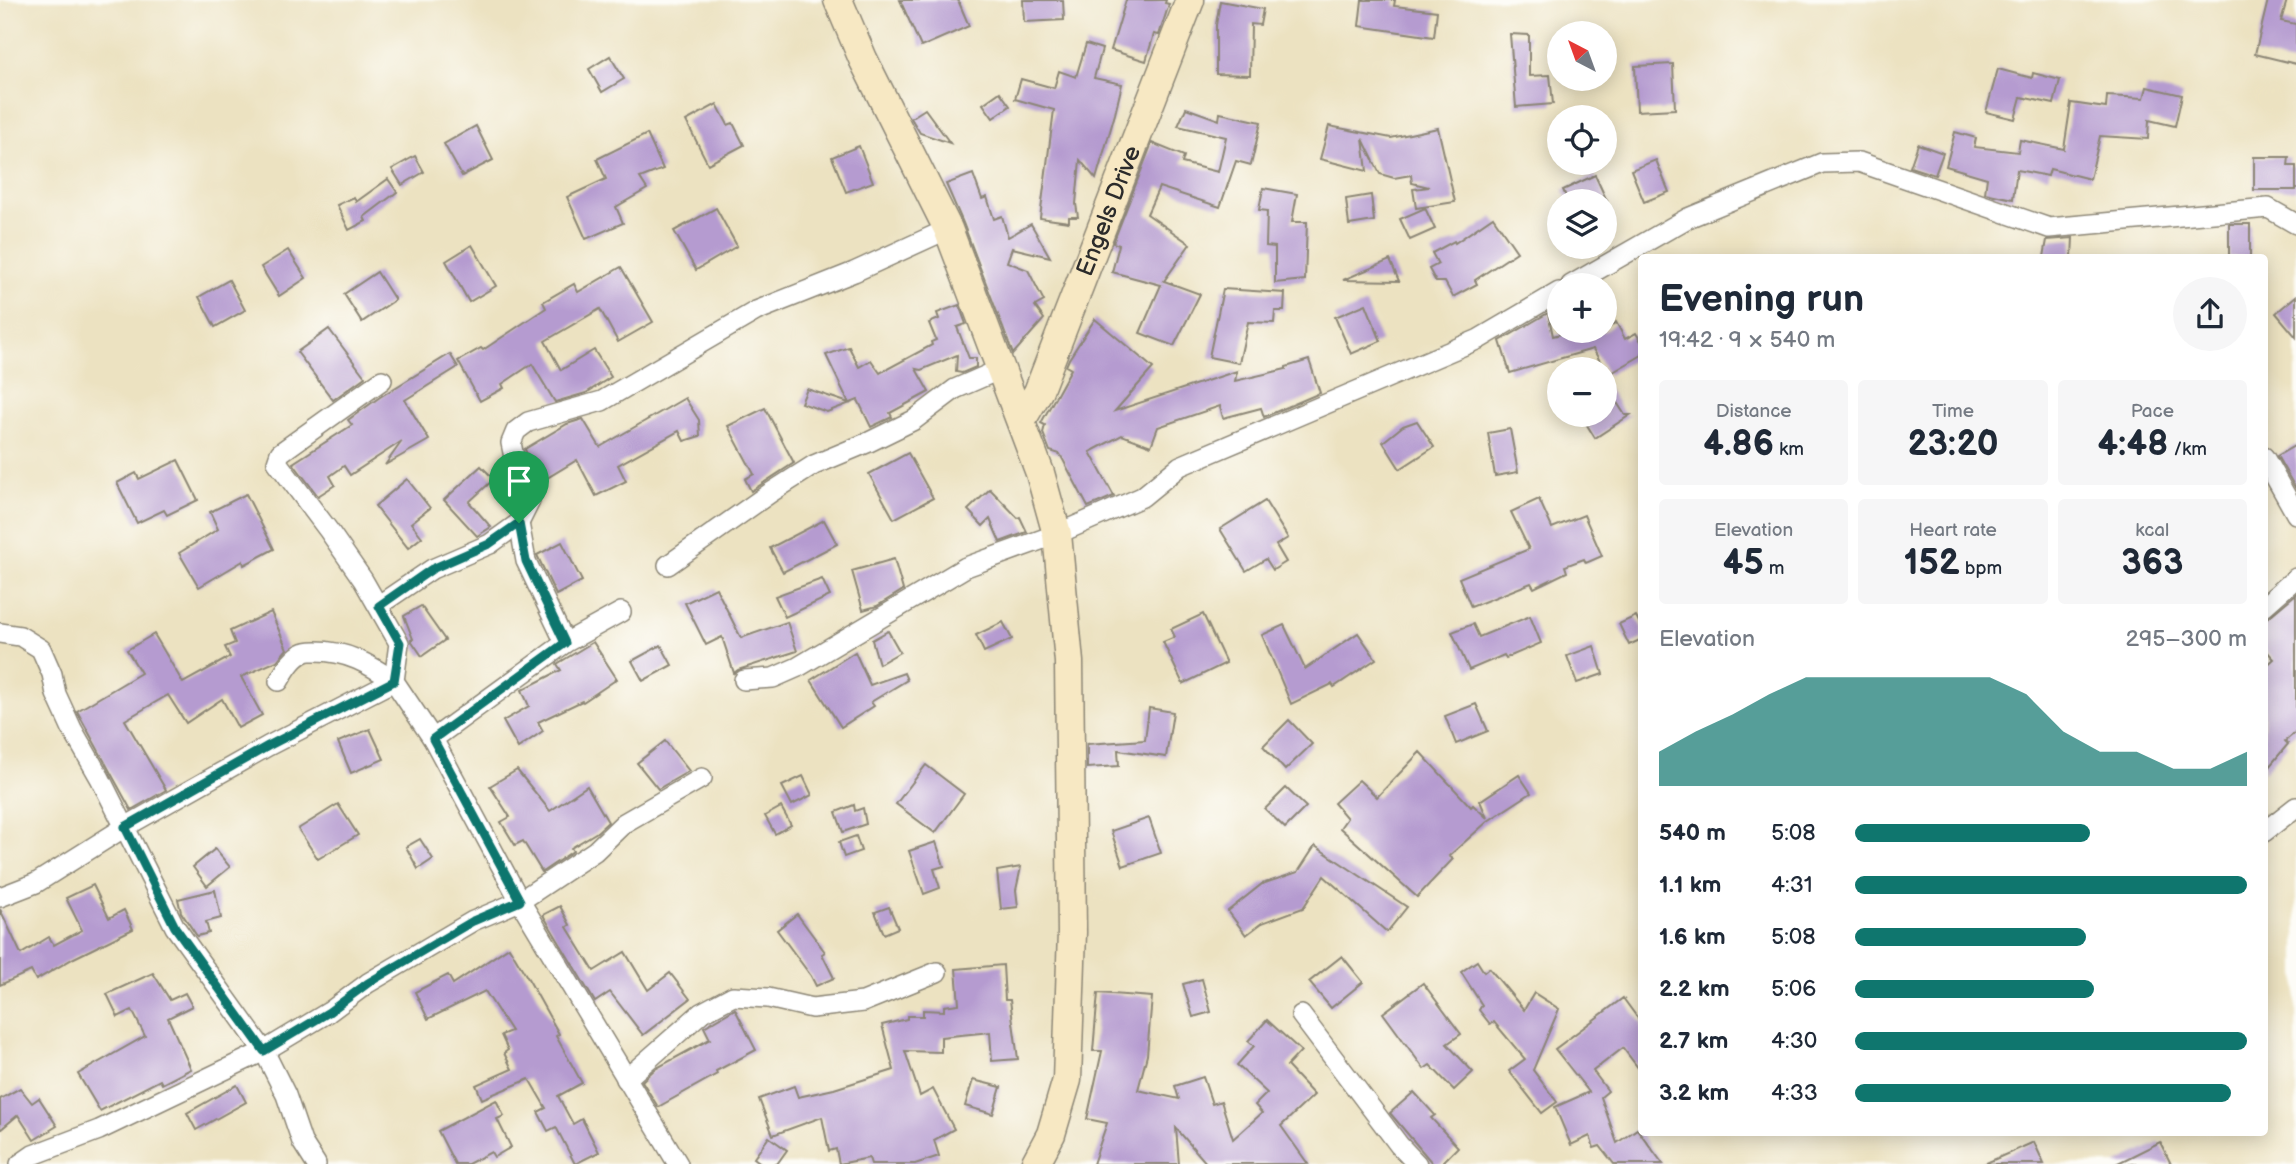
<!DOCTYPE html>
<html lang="en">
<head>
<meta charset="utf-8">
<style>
  body { margin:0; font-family:"Balsamiq Sans",sans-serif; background:#f6f6f7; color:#1f2937; height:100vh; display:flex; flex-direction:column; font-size:26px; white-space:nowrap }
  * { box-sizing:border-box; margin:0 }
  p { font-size:23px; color:#747a83 }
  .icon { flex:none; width:38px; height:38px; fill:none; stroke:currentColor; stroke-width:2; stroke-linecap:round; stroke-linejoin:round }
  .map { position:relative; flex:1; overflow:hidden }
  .side { position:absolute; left:1638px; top:254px; width:630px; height:882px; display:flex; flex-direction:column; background:#fff; border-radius:7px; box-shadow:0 4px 18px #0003 }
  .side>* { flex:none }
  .needle { width:46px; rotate:319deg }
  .buttons { position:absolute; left:1547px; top:21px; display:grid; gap:14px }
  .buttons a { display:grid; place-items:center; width:70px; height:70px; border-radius:50%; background:#fff; box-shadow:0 4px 18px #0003; font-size:35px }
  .pin { position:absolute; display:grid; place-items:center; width:60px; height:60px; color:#fff; margin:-72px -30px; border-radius:50% 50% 50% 0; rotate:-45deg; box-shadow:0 0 7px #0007 }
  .pin .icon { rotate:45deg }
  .round { display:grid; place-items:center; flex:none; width:74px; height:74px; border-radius:37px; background:#f6f6f7 }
  .head { display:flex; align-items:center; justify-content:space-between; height:119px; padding:0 21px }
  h1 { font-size:38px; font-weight:800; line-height:52px }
  .metrics { display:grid; grid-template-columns:repeat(3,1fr); gap:10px; height:119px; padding:7px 21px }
  .metrics div { display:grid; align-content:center; border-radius:7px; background:#f6f6f7; text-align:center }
  .metrics b { font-size:35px; font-weight:800 }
  .metrics small { font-size:19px; font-weight:400 }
  .metrics p { font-size:19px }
  .chart { height:196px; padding:14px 21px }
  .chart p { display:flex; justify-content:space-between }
  .chart svg { width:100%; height:126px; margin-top:7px; fill:#0f766e; opacity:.7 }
  ul { padding:0 21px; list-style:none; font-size:23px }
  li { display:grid; grid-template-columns:112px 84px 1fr; align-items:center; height:52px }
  li i { height:18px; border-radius:9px; background:#0f766e }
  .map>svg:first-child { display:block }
  .building { fill:#b59bd0 }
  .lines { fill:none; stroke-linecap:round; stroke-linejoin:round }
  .street-casing { stroke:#8c8676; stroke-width:22 }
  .secondary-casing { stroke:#8c8676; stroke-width:31 }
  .street { stroke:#fff; stroke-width:19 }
  .secondary { stroke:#f7e8c3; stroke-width:28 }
  .route-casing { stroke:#fff; stroke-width:14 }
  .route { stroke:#0f766e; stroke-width:9 }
  .labels { text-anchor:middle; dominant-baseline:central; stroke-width:5; stroke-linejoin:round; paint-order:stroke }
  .street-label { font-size:24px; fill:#2b2b2b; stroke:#fdfcf7 }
</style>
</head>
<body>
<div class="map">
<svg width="2296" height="1164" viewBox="0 0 2296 1164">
  <rect width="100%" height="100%" fill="#fdfcf7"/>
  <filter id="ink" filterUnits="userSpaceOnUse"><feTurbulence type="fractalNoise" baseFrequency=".0143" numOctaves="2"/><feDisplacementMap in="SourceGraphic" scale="14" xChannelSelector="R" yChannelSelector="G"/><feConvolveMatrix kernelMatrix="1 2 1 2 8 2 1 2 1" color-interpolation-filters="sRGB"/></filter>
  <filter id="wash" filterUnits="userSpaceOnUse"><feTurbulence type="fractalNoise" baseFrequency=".00686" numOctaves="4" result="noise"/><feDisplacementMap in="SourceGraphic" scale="28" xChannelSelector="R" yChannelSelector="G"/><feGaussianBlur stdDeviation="1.57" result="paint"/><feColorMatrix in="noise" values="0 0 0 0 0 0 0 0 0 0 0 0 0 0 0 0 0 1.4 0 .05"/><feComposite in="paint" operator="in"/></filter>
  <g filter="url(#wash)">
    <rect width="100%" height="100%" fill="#ece2c1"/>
    <g id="blocks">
      <g class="building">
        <polygon points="900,0 958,0 969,26 921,47"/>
        <polygon points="1023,0 1063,0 1064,20 1024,22"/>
        <polygon points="1126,0 1166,0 1165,3 1169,4 1159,35 1154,34 1146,61 1111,50"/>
        <polygon points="1362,0 1395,0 1394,6 1437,11 1434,37 1359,26"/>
        <polygon points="2268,0 2287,0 2281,21 2296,24 2296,64 2255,54"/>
        <polygon points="1220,1 1263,9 1260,25 1251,24 1250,75 1216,74 1216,25"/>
        <polygon points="1510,34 1529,35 1529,76 1550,75 1553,104 1516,107"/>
        <polygon points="1086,44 1102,49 1094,78 1122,84 1115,114 1096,179 1080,160 1076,204 1078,217 1069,217 1069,222 1040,218 1054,110 1015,99 1021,79 1054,88 1059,71 1076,77"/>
        <polygon points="610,56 624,79 602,92 589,69"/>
        <polygon points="1673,64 1675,109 1637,111 1635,66"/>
        <polygon points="1998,69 2032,78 2033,73 2060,80 2054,104 2021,97 2015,119 1986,112"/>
        <polygon points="2147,87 2182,95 2175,126 2149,120 2148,139 2100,136 2090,179 2050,169 2048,176 2017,170 2013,199 1985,193 1987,178 1946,166 1955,132 1976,138 1974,147 2018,152 2020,140 2064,149 2071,103 2106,108 2107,96 2144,98"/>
        <polygon points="1000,92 1010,106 993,118 983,104"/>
        <polygon points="717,104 728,125 733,123 744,145 708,164 686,121"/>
        <polygon points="1186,108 1219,120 1220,113 1261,122 1251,165 1236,161 1220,207 1159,187 1147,214 1190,244 1164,281 1200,294 1174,346 1140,333 1161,285 1112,272 1119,245 1113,243 1152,143 1184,156 1182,163 1218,172 1226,137 1178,126"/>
        <polygon points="925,109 950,143 920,133 911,118"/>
        <polygon points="476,126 493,160 462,176 444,144"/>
        <polygon points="1329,126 1391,138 1438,128 1455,202 1416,208 1413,189 1429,187 1412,183 1411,175 1394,178 1380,174 1363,139 1367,171 1320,159"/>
        <polygon points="647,134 663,169 640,178 647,189 616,207 623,223 586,239 567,197 606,179 597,159"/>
        <polygon points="1918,144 1943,153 1935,175 1910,167"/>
        <polygon points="859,146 873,182 846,192 832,157"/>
        <polygon points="415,156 424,172 402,185 392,169"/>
        <polygon points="2254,157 2289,157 2288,166 2296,166 2296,190 2254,190"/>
        <polygon points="1656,160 1669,192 1644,202 1631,170"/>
        <polygon points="973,174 982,199 987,197 994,219 1002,216 1008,237 1031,224 1050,257 1012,248 1007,262 1028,270 1044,301 1035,306 1044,319 1013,354 963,223 946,184"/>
        <polygon points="1595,175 1607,201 1568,201 1563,190"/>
        <polygon points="388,179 397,192 364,217 366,221 349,230 337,205 354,197 356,202"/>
        <polygon points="1263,188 1297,194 1292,222 1307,222 1305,280 1275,283 1275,247 1266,246 1267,211 1259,210"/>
        <polygon points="1371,195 1374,221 1349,225 1346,199"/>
        <polygon points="716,208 737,246 696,270 674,231"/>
        <polygon points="1425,208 1435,229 1410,240 1400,219"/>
        <polygon points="1493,217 1517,252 1475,280 1477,284 1453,297 1445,282 1436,282 1429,269 1438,264 1432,253 1454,241 1455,243"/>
        <rect x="2229" y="224" width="21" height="33"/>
        <polygon points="2073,238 2072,257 2044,257 2047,240"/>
        <polygon points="472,245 496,286 469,302 446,261"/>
        <polygon points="288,250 306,278 279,296 261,267"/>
        <polygon points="1390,260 1399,281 1343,280"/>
        <polygon points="621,267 653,322 618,342 600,309 545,341 561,370 594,350 611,377 586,393 555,402 532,364 502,384 504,388 480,401 458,361 481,348 483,350 546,308 543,302 574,284 578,292"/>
        <polygon points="377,272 395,300 362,322 344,294"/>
        <polygon points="229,280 245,310 215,327 199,297"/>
        <polygon points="1223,289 1285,293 1284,311 1275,311 1274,323 1248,322 1239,363 1209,357"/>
        <polygon points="2296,296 2296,337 2276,313"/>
        <polygon points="1366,304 1381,341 1351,354 1335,317"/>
        <polygon points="959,305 966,324 957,327 969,358 976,358 976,367 962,373 956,372 957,355 921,370 916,369 929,392 890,413 892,417 871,427 858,400 827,412 801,403 807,389 849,403 826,355 849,347 859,367 871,360 880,373 932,345 931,342 936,340 929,323 939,319 937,313"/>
        <polygon points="1548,313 1553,336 1572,331 1605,331 1616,322 1625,339 1636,333 1642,343 1642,355 1608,375 1593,349 1510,373 1500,341"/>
        <polygon points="1095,319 1153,368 1115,411 1237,371 1235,381 1286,369 1286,367 1309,360 1320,393 1264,417 1261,408 1223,418 1220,406 1158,427 1151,446 1122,435 1090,452 1114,496 1088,507 1060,454 1050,451 1043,433 1045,425 1041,423 1071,369 1066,366 1069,359"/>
        <polygon points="329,329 365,377 333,400 297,352"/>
        <polygon points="450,354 458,367 405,400 429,440 385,465 402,441 350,475 344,466 330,476 335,485 318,496 293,463 352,425 348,420 380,397"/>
        <polygon points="1605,384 1625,415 1630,415 1595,438 1587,425 1594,421 1590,415 1605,415"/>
        <polygon points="685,398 699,420 700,436 684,441 679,431 618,465 626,481 596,496 577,460 542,481 526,452 525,449 567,424 583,419 600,447"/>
        <polygon points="765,408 794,463 751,491 745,479 754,474 728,426"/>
        <polygon points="1417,421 1434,447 1400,469 1383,442 1403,426"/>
        <polygon points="1510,429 1518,472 1495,476 1488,433"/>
        <polygon points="2296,445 2296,489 2277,456"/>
        <polygon points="908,453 933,498 894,519 869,474"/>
        <polygon points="178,460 198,500 167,515 164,510 137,523 117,483 136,473 139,479"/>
        <polygon points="481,466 494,479 469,502 491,527 477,536 444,500"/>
        <polygon points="407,479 430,508 411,523 422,537 408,548 375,506"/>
        <polygon points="990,489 1018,518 1020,517 1027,532 1000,542 990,519 983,526 968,510"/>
        <polygon points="246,494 274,549 244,565 243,561 199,587 179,553 218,529 210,512"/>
        <polygon points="1539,499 1552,528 1584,515 1602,556 1586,563 1584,559 1565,566 1567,572 1534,588 1531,583 1471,607 1459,578 1529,549 1511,512"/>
        <polygon points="1265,501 1288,538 1276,545 1286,562 1273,570 1266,559 1246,571 1220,529"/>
        <polygon points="824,520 837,544 783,572 770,548"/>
        <polygon points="562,542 582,581 556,595 537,555"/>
        <polygon points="894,559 903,590 877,606 863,610 852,571"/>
        <polygon points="822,579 830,596 785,617 775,596"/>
        <polygon points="716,588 741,638 787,622 797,651 738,670 734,673 722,637 706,645 685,603"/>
        <polygon points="2296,594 2296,732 2285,741 2288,744 2264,773 2264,668 2274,659 2264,648 2264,621"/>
        <polygon points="421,606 445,640 422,656 411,640 413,639 404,616"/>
        <polygon points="271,612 287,649 277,661 241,677 262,715 238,728 222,699 186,723 168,695 125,720 166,790 131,810 77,711 141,673 127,650 154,634 183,683 230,657 225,647 235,643 230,631"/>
        <polygon points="1203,614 1226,663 1183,684 1163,642 1175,637 1171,629"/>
        <polygon points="1530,616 1541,643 1506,658 1504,655 1469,670 1452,632 1473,624 1479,637"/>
        <polygon points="1636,616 1642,628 1642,639 1629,645 1619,624"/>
        <polygon points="1003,622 1012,639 984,652 976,635"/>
        <polygon points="1284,625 1305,669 1358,633 1376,659 1334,687 1332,684 1291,704 1262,635"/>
        <polygon points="888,631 900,652 879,664 872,640"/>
        <polygon points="593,642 617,679 583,702 582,701 538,722 543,731 518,748 503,721 529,706 522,690 561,670 557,664"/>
        <polygon points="661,645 672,665 643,681 632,661"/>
        <polygon points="1594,646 1603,674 1577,683 1567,656"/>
        <polygon points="855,652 870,685 904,673 907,680 871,702 874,706 841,727 811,680"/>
        <polygon points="1476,704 1488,731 1456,744 1445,716"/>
        <polygon points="1149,708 1173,712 1166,757 1118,750 1119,766 1087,768 1087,744 1145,740"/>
        <polygon points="1289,720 1312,744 1285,770 1263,746"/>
        <polygon points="370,729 384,759 351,773 338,742"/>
        <polygon points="665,741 689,771 658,789 637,763"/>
        <polygon points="1420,752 1471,807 1473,805 1487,818 1480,801 1519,775 1531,793 1488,821 1449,856 1453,859 1417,897 1340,828 1347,818 1334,803 1359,780 1377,797"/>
        <polygon points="926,765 964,794 935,833 896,804"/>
        <polygon points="517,770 550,811 587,786 608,822 597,832 571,848 573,851 542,872 523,841 515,845 501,822 510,817 490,786"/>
        <polygon points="803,776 812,795 792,805 782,786"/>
        <polygon points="1286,788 1306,807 1285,828 1265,809"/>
        <polygon points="338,804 358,835 318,859 298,829"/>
        <polygon points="854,805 855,811 863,808 866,824 843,832 836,812"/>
        <polygon points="781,807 791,825 775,834 765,816"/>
        <polygon points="1149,818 1161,853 1123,866 1111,831"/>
        <polygon points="856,836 861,851 844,857 839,842"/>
        <polygon points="420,839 433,859 418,869 406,847"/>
        <polygon points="936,842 944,866 934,869 940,888 924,894 909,851"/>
        <polygon points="1315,846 1407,907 1387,932 1324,876 1303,908 1262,923 1246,935 1228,911 1262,884 1298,872"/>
        <polygon points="215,849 230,867 207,886 193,867"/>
        <polygon points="1021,867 1016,890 1018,907 1001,909 997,871"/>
        <polygon points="93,885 109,918 124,910 133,929 74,958 36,980 31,971 0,985 0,909 21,954 49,937 54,945 82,930 66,898"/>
        <polygon points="215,890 221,918 206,922 209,933 197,936 181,912 178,899"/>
        <polygon points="560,906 570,925 567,927 594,971 625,952 648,990 670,973 690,999 643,1035 610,992 595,1002 543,915"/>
        <polygon points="889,907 898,928 884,934 875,912"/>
        <polygon points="797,914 825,952 822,954 834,978 816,986 811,976 777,930"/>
        <polygon points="509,947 530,982 559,1034 556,1036 582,1083 558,1096 573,1124 582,1119 599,1152 575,1164 556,1127 548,1131 538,1112 546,1108 529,1079 482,1099 476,1085 512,1069 504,1053 508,1050 501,1035 511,1031 485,991 428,1019 415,992 448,975 453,984"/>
        <polygon points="1342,956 1363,982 1331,1008 1309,982"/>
        <polygon points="1477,961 1484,972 1489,968 1524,1010 1534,993 1559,1009 1533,1070 1557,1102 1542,1113 1509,1071 1525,1059 1494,1022 1490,1024 1479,1010 1482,1005 1461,972"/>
        <polygon points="1003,965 1005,1000 1010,1000 1018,1059 992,1061 990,1032 941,1037 941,1052 905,1051 920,1096 933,1089 954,1129 934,1140 939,1156 915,1164 871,1164 869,1158 839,1164 836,1149 829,1151 822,1117 773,1135 759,1099 794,1086 798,1097 834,1089 894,1070 882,1025 907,1019 907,1016 923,1016 923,1010 944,1011 944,1006 959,1004 956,969"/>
        <polygon points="153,973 170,1000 185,993 192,1006 168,1018 191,1069 162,1084 160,1080 100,1111 78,1074 145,1036 132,1010 118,1017 107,994"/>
        <polygon points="1202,979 1211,1012 1193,1017 1183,984"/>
        <polygon points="1423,983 1461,1034 1447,1044 1473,1072 1454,1090 1430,1065 1424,1069 1383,1013"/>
        <polygon points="1098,993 1152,997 1147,1055 1138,1090 1179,1099 1175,1086 1203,1077 1212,1104 1221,1101 1233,1139 1262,1113 1255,1105 1267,1093 1237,1065 1254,1046 1248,1041 1267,1020 1301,1051 1287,1066 1314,1095 1281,1126 1308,1164 1207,1164 1176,1128 1179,1164 1093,1164 1107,1123 1087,1119 1102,1051 1093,1051"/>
        <polygon points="1623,998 1642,1024 1642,1073 1623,1048 1593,1071 1608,1091 1601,1097 1617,1143 1637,1129 1663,1164 1614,1164 1600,1146 1594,1148 1590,1136 1571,1145 1555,1107 1589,1092 1555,1049"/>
        <polygon points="735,1009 756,1050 716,1071 717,1074 658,1107 642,1081 655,1069 710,1039 704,1027"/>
        <polygon points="973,1080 1001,1087 993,1114 965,1106"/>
        <polygon points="237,1085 246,1102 196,1130 187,1113"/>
        <polygon points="20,1088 32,1103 39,1098 57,1126 34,1140 18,1115 0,1130 0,1099"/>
        <polygon points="1414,1092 1435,1115 1431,1118 1458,1147 1441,1164 1433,1164 1390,1113"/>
        <polygon points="496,1100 504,1116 497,1119 511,1147 494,1157 491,1152 468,1164 455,1164 438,1131"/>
        <polygon points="769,1137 787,1150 777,1164 762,1164 754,1158"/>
        <polygon points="2034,1142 2044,1164 1984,1164"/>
        <polygon points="2160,1142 2171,1164 2116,1164"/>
      </g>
    </g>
  </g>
  <g filter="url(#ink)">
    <use href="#blocks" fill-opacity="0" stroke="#8c8676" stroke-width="2"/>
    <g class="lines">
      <g class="street-casing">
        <g id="street">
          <polyline points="1571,285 1688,218 1822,163 1859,162 2049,228 2268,208 2296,224"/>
          <polyline points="382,380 280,453 277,462 329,531 363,580 399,643 394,681 433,739 520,901 678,1164"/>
          <polyline points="2264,457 2296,514"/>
          <polyline points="519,523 526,561 565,643"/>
          <polyline points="668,565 770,493 814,465 869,442 914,420 955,389 1001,369"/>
          <polyline points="379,605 432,569 490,544 519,523 530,501 526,477 514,457 511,443 516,431 528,422 602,401 756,311 854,272 948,229"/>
          <polyline points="2264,606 2296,578"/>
          <polyline points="0,633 20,636 41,649 52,674 56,694 72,729 100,778 175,927 264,1051 286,1095 302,1142 316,1164"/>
          <polyline points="744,680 773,678 798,667 966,567 1057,534 1142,497 1180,466 1479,339 1559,292"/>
          <polyline points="433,739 565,643 621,612"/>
          <polyline points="2264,832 2296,807"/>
          <path d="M0,897L36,883L125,827L268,746L394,681C369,664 347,651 316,651C314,651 306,651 305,652C292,657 285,671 279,681"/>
          <polyline points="1301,1015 1399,1145 1417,1164"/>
          <polyline points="626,1079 701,1013 733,996 768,998 812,1008 863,1002 937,972"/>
          <polyline points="20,1164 33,1155 99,1130 264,1051 329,1012 368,983 473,921 520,901 595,851 624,823 702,778"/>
        </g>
      </g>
      <g class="secondary-casing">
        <g id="secondary">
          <polyline points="838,0 863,59 948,229 1040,473 1057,534 1069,662 1072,932 1067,1080 1051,1134 1035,1164"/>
          <path id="s1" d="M1021,421L1038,392L1190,0"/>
        </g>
      </g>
      <use href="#street" class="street"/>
      <use href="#secondary" class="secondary"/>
    </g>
  </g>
  <g class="lines" filter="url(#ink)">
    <g class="route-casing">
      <polygon id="route" points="519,523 526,561 565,643 433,739 520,901 473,921 368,983 329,1012 264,1051 175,927 125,827 268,746 394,681 400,643 379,606 432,569 489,544"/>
    </g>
    <use href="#route" class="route"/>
  </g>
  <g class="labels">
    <g class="street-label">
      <text stroke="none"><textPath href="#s1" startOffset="228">Engels Drive</textPath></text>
    </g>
  </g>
</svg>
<div class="buttons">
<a><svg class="needle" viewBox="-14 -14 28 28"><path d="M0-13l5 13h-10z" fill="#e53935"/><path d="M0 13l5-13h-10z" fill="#747a83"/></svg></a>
<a><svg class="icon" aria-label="locate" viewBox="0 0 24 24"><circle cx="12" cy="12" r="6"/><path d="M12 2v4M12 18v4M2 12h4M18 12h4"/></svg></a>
<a><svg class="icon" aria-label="layers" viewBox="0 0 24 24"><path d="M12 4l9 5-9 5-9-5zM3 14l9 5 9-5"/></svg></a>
<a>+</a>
<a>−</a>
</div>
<div class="pin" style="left:519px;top:523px;background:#1e9e55"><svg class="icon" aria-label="arrive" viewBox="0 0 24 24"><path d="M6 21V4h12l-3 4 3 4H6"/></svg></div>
<section class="side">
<div class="head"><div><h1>Evening run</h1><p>19:42 · 9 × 540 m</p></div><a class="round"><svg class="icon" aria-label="share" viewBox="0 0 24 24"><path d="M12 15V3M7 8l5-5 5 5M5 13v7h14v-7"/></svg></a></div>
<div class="metrics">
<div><p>Distance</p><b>4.86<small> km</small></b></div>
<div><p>Time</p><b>23:20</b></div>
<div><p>Pace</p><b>4:48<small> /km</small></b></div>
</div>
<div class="metrics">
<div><p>Elevation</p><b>45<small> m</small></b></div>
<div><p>Heart rate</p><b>152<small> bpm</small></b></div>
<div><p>kcal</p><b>363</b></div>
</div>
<div class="chart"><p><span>Elevation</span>295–300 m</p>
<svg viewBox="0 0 160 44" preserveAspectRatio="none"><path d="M0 44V32L10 25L20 19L30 12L40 6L50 6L60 6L70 6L80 6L90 6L100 12L110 25L120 32L130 32L140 38L150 38L160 32V44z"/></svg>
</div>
<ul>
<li><b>540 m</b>5:08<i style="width:60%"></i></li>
<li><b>1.1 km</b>4:31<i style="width:100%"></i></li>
<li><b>1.6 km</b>5:08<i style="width:59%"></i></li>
<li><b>2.2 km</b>5:06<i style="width:61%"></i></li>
<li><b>2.7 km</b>4:30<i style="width:100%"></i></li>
<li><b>3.2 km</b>4:33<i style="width:96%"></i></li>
</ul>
</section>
</div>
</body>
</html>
